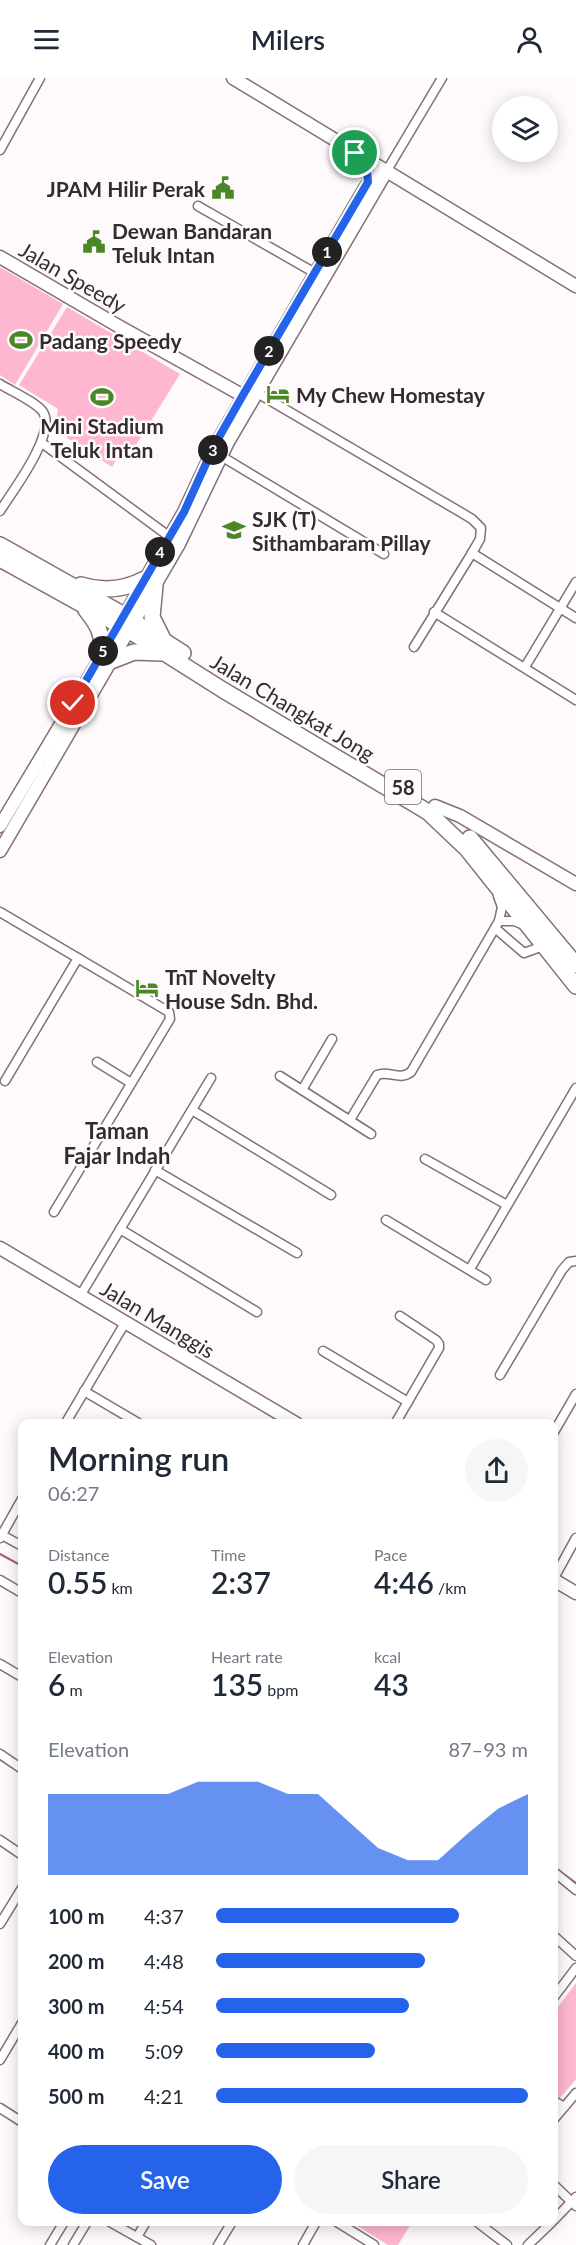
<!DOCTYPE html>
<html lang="en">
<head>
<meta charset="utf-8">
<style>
  body { margin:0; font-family:Lato,sans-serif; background:#f6f6f7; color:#1f2937; height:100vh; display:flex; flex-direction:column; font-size:22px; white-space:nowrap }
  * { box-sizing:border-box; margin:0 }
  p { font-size:20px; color:#747a83 }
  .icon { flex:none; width:33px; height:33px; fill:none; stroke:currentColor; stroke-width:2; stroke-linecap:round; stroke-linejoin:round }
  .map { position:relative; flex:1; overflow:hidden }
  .side { position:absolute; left:18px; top:1341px; width:540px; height:807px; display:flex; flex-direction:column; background:#fff; border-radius:12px; box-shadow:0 3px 15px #0003 }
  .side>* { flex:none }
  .tools { position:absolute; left:492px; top:18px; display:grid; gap:12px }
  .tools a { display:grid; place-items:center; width:66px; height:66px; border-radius:50%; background:#fff; box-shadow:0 3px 15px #0003; font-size:30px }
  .pin { position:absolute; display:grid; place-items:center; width:51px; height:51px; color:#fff; margin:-26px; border:3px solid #fff; border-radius:50%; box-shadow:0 2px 6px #0007 }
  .km { position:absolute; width:30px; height:30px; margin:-15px; border-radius:50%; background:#222; color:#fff; font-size:16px; line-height:30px; text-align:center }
  .round { display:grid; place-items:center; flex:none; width:63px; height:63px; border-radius:32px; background:#f6f6f7 }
  .overview { display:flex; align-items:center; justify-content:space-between; height:102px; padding:0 30px }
  h1 { font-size:33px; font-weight:600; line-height:45px }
  .stats { display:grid; grid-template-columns:repeat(3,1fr); gap:9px; height:102px; padding:6px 30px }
  .stats div { display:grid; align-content:center }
  .stats b { font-size:30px; font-weight:600 }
  .stats small { font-size:16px; font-weight:400 }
  .stats p { font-size:16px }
  .chart { height:168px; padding:12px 30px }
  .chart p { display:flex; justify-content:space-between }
  .chart svg { width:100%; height:108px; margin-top:6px; fill:#2563eb; opacity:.7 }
  .button { display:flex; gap:12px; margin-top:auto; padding:12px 30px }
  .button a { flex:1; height:69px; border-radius:36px; background:#2563eb; color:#fff; font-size:24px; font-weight:600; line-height:69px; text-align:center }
  .button a+a { background:#f6f6f7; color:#1f2937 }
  ul { padding:0 30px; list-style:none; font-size:20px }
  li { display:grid; grid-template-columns:96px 72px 1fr; align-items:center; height:45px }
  li i { height:15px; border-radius:8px; background:#2563eb }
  header { display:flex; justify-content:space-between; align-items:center; height:78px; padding:0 30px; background:#fff; font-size:27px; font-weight:600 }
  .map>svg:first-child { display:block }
  .green { fill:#feb7d1 }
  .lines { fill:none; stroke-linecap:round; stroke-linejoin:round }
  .stream { stroke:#a1647c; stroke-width:2 }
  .street-casing { stroke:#856f76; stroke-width:11 }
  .secondary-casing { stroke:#856f76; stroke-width:15 }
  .highway-casing { stroke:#856f76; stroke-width:18 }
  .street { stroke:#fff; stroke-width:8 }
  .secondary { stroke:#fff; stroke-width:12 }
  .highway { stroke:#fff; stroke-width:15 }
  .route-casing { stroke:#fff; stroke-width:12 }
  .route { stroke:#2563eb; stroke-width:8 }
  .labels { text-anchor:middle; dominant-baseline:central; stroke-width:5; stroke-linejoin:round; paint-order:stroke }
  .shield { fill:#fef9fb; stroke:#71696c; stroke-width:1.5 }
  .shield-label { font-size:20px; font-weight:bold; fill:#342b2e }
  .poi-label { font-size:21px; font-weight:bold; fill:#342b2e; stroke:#fef9fb; text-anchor:start }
  .street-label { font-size:21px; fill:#342b2e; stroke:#fef9fb }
  .neighbourhood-label { font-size:22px; font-weight:bold; fill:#342b2e; stroke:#fef9fb }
</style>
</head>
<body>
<header><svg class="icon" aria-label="menu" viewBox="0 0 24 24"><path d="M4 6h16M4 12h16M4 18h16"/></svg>Milers<svg class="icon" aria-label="person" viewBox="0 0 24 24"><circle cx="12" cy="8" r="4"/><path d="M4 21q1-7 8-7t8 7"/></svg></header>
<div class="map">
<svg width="576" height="2167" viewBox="0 0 576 2167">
  <rect width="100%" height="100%" fill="#fef9fb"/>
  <g class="green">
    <polygon points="0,189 63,226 15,307 0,297"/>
    <polygon points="67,229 180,296 131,375 122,371 112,389 55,352 58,331 19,307"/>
    <polygon points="576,1905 576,2001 560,2020 554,2016 554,1934"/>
    <polygon points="351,2144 412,2144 398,2167 388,2167"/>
  </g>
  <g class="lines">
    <g class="stream">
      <polyline points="0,1476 22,1488"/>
      <polyline points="554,1789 576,1805"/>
    </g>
    <g class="street-casing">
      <g id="street">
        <polyline points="0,72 40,0"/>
        <polyline points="386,94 442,0"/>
        <polyline points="198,128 315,195"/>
        <path d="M0,306C11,313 36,324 43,334C57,355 12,414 0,433"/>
        <polyline points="254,313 462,435 472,441 481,450 480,461 472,475 414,569"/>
        <polyline points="42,365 174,462"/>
        <polyline points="221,378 384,476"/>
        <polyline points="472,475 576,540"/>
        <polyline points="434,534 576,622"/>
        <polyline points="525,589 576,504"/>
        <polyline points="0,834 169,934 170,941 54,1134"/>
        <polyline points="499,843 514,843 524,847"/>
        <polyline points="495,850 524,875 543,868"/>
        <polyline points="97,984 131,1005"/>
        <polyline points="280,998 371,1056"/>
        <polyline points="5,1003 78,880"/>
        <polyline points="302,1012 332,961"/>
        <polyline points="192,1032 331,1117"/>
        <path d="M350,1042L377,997C389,992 399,1003 411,994L499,843L502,829L498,818"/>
        <polyline points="425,1081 507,1127"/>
        <polyline points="155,1092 297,1175"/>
        <polyline points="386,1142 486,1202"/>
        <polyline points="120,1151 257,1234"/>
        <polyline points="470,1191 576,1010"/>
        <polyline points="80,1218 211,1000"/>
        <polyline points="323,1273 408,1324"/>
        <polyline points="500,1297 562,1192 569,1184 576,1183"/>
        <polyline points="84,1313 140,1346"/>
        <polyline points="65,1346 125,1245"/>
        <polyline points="395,1346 439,1270 439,1266 436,1262 400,1238"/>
        <polyline points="554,1354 576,1316"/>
        <polyline points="2,1457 22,1468"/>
        <polyline points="0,1460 22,1421"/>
        <polyline points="554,1500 576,1460"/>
        <polyline points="0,1502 22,1515"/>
        <polyline points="0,1586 22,1599"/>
        <polyline points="0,1676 22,1691"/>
        <polyline points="0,1762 22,1777"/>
        <polyline points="554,1794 576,1812"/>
        <polyline points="0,1846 22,1810"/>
        <polyline points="554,1858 576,1878"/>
        <polyline points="554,1919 576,1890"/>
        <polyline points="0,1982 22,1945"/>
        <polyline points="554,2023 564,2029"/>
        <polyline points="0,2030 22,2044"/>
        <polyline points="554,2041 576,2015"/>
        <polyline points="554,2107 576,2128"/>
        <polyline points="554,2142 576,2119"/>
        <polyline points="110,2144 151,2167"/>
        <polyline points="337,2144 374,2167"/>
        <polyline points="477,2144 507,2167"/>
        <polyline points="137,2159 146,2144"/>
        <polyline points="50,2167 64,2144"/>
        <polyline points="73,2167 87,2144"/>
        <polyline points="218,2167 232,2144"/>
        <polyline points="303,2167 316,2144"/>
        <polyline points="528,2167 552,2144"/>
      </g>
    </g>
    <g class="secondary-casing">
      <g id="secondary">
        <polyline points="233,0 576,208"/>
        <polyline points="0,179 120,249 249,321"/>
        <polyline points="435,728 460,738 576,806"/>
        <polyline points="0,748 94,591 184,434 215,368 365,110 372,100 386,94"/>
        <polyline points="0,773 179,466 228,364 386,94"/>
        <polyline points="0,1170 297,1346"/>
        <polyline points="554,1502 576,1515"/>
      </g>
    </g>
    <g class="highway-casing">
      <g id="highway">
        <polyline points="0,467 124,537 183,575"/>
        <polyline points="0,481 128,552 223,612 428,734 467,771 576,908"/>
        <path d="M81,507C103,514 124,512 145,501"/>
        <polyline points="155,508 152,539 162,559"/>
        <path d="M86,532C98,547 104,557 101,577"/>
        <polyline points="111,583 134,574 161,575"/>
        <polyline points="470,760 576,887"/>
      </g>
    </g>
    <use href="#street" class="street"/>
    <use href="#secondary" class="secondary"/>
    <use href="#highway" class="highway"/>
  </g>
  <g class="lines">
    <g class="route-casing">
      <polyline id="route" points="73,625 184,434 214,368 243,317 368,104 367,93 355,75"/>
    </g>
    <use href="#route" class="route"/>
  </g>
  <defs>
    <g id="civic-bare" transform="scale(1.8)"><path d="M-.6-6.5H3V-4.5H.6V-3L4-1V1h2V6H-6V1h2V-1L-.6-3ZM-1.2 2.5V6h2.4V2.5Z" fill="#4a8827" stroke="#fef9fb" stroke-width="2.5" paint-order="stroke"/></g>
    <g id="stadium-bare" transform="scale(1.8)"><path d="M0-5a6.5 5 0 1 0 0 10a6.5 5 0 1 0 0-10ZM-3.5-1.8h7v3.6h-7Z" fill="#4a8827" stroke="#fef9fb" stroke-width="2.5" paint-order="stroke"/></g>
    <g id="hotel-bare" transform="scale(1.8)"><path d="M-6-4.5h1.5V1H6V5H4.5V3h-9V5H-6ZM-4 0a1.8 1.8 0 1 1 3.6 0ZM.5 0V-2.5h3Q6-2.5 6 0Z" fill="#4a8827" stroke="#fef9fb" stroke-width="2.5" paint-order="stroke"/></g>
    <g id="school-bare" transform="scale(1.8)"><path d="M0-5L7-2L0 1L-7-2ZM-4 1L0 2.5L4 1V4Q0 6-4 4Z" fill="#4a8827" stroke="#fef9fb" stroke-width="2.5" paint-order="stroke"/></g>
  </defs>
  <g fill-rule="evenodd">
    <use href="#civic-bare" x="223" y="110"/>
    <use href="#civic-bare" x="94" y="164"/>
    <use href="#stadium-bare" x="21" y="262"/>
    <use href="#hotel-bare" x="278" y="316"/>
    <use href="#stadium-bare" x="102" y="319"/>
    <use href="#school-bare" x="234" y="452"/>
    <use href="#hotel-bare" x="147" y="910"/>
  </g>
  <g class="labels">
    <rect class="shield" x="385" y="692" width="36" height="34" rx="4.5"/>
    <g class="shield-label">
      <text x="403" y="709">58</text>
    </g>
    <g class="poi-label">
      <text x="205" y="110" text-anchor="end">JPAM Hilir Perak</text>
      <text x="112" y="152">Dewan Bandaran<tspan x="112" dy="24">Teluk Intan</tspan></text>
      <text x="39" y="262">Padang Speedy</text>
      <text x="296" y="316">My Chew Homestay</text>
      <text x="102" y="347" text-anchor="middle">Mini Stadium<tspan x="102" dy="24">Teluk Intan</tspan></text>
      <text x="252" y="440">SJK (T)<tspan x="252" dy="24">Sithambaram Pillay</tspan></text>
      <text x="165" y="898">TnT Novelty<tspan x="165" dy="24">House Sdn. Bhd.</tspan></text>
    </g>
    <g class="street-label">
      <text transform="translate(73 199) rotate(30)">Jalan Speedy</text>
      <text transform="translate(293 629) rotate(31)">Jalan Changkat Jong</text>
      <text transform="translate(158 1241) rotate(31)">Jalan Manggis</text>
    </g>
    <g class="neighbourhood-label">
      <text x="117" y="1052">Taman<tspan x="117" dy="25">Fajar Indah</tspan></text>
    </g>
  </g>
</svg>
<div class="tools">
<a><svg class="icon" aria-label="layers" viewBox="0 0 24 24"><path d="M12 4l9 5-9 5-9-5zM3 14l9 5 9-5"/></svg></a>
</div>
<div class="pin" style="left:355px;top:75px;background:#1e9e55"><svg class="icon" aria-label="arrive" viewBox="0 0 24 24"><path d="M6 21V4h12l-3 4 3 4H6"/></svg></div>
<div class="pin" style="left:73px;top:625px;background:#d93025"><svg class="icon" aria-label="check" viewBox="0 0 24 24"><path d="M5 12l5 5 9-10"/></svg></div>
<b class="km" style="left:327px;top:174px">1</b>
<b class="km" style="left:269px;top:273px">2</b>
<b class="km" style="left:213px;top:372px">3</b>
<b class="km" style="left:160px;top:474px">4</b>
<b class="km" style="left:103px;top:573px">5</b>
<section class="side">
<div class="overview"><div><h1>Morning run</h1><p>06:27</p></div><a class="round"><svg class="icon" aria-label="share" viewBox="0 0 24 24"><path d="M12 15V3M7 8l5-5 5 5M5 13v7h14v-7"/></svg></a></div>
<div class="stats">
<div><p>Distance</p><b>0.55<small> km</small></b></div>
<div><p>Time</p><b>2:37</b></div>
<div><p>Pace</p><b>4:46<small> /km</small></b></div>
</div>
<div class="stats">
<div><p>Elevation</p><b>6<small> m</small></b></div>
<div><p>Heart rate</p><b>135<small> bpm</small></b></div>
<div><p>kcal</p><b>43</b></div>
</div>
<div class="chart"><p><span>Elevation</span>87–93 m</p>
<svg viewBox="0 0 160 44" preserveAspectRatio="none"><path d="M0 44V11L10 11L20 11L30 11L40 11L50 6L60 6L70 6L80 11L90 11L100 22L110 33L120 38L130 38L140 27L150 17L160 11V44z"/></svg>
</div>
<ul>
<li><b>100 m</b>4:37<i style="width:78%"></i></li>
<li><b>200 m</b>4:48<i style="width:67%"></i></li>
<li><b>300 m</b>4:54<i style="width:62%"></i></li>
<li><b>400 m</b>5:09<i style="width:51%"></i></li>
<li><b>500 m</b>4:21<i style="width:100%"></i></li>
</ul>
<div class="button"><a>Save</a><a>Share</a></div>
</section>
</div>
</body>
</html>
